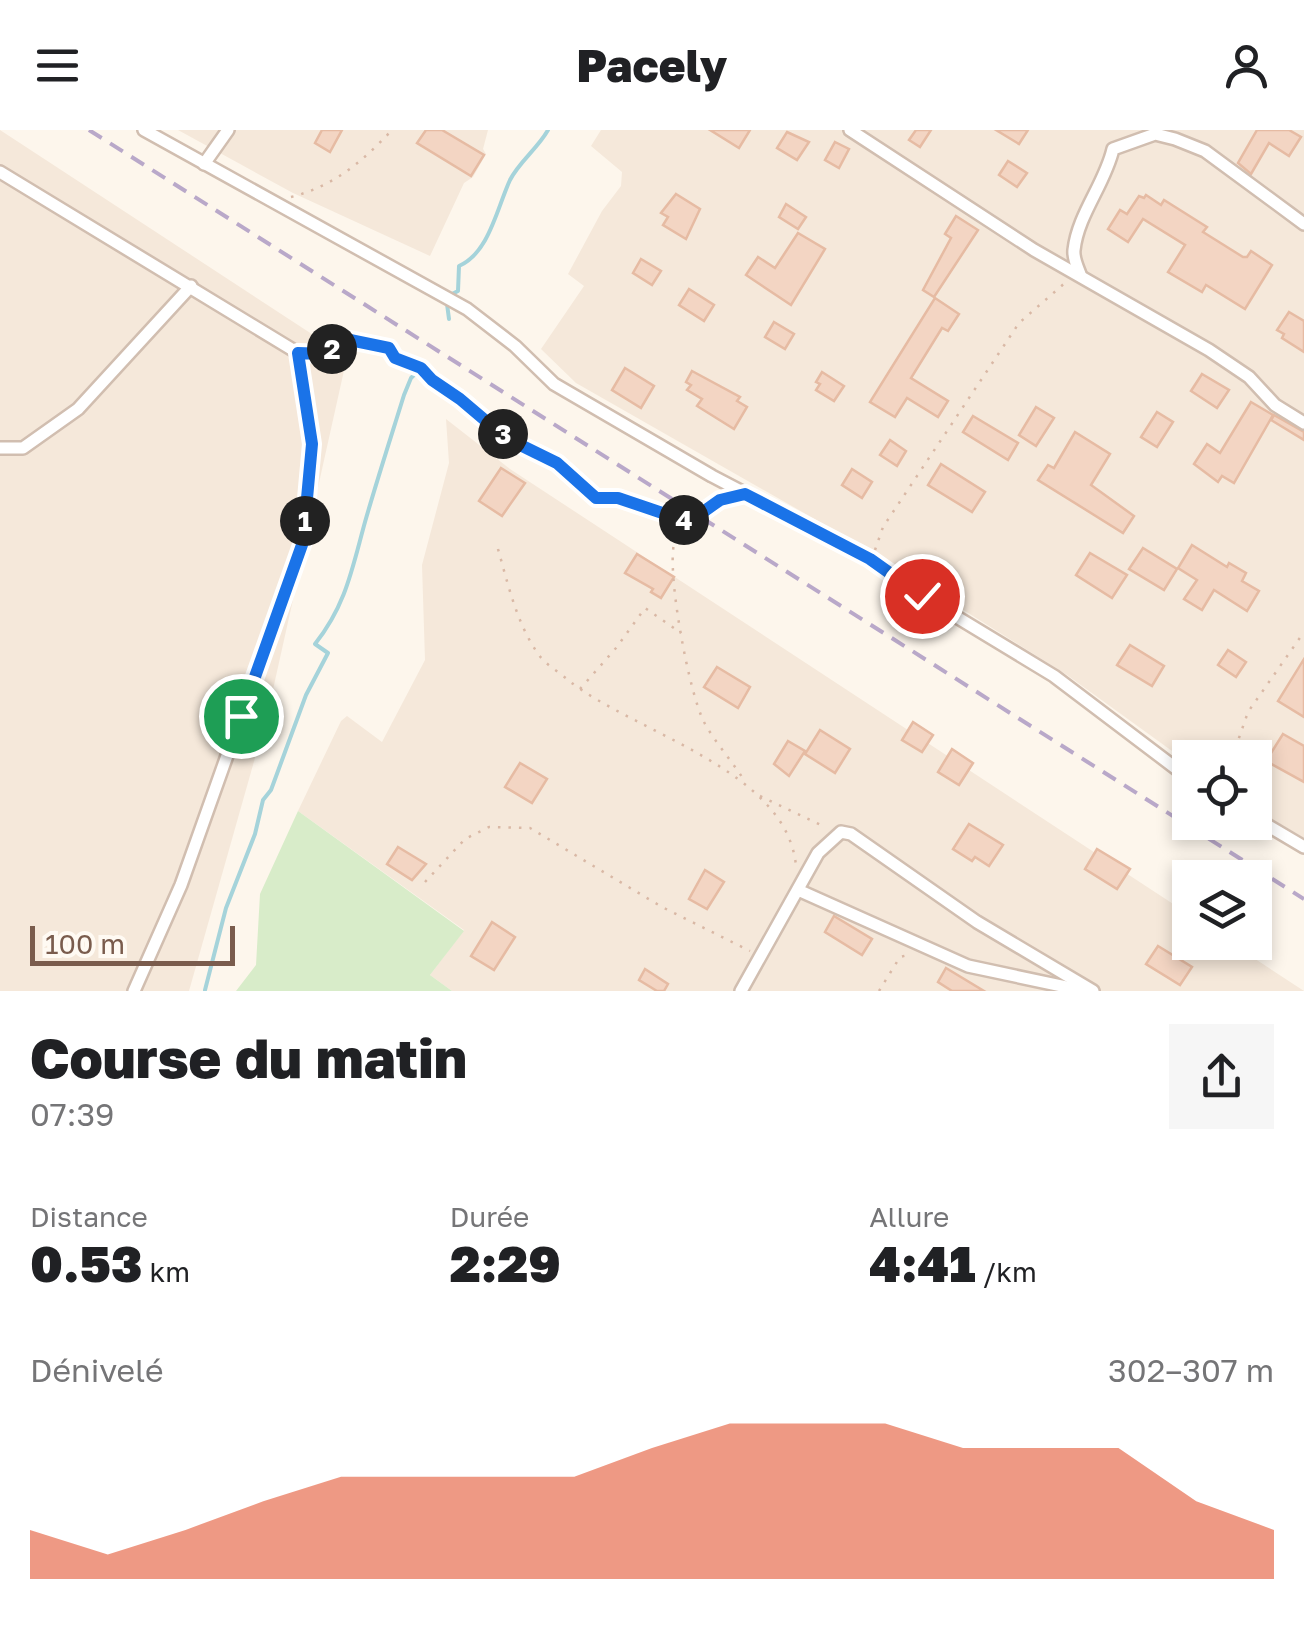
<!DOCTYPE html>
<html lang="fr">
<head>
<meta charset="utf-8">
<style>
  body { margin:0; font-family:"Golos Text",sans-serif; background:#f6f6f6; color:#202124; height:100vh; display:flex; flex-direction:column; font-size:38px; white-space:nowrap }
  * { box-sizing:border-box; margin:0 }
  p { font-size:32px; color:#757577 }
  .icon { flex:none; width:55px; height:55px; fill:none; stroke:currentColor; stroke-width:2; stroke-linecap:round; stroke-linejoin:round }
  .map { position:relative; height:861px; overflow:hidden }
  .drawer { display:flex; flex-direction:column; background:#fff; flex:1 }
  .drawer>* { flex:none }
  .tools { position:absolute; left:1172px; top:610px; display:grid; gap:20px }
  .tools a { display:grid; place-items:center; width:100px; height:100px; border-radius:0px; background:#fff; box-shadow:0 5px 15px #0003; font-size:50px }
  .scale { position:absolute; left:30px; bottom:25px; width:205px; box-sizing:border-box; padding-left:10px; border:5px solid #7a5c4d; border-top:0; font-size:28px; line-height:35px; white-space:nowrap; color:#7a5c4d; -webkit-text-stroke:8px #fffaf3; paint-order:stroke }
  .pin { position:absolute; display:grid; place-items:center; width:85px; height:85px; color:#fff; margin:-42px; border:5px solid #fff; border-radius:50%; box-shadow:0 2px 10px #0007 }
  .km { position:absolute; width:50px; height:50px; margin:-25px; border-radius:50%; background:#222; color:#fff; font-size:28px; line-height:50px; text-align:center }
  .round { display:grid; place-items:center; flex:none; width:105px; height:105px; border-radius:0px; background:#f6f6f6 }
  .summary { display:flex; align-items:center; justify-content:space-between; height:170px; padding:0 30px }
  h1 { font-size:55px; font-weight:800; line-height:75px }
  .metrics { display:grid; grid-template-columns:repeat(3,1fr); gap:15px; height:170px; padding:10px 30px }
  .metrics div { display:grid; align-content:center }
  .metrics b { font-size:50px; font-weight:800 }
  .metrics small { font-size:28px; font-weight:400 }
  .metrics p { font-size:28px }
  .chart { height:280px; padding:20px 30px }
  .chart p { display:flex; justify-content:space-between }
  .chart svg { width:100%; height:180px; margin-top:10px; fill:#e76f51; opacity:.7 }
  header { display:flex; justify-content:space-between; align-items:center; height:130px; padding:0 30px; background:#fff; font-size:45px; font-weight:800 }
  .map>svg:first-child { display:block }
  .residential { fill:#f5e8da }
  .green { fill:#d8ecc9 }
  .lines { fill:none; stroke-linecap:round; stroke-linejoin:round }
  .stream { stroke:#a5d3da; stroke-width:4 }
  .building { fill:#f3d5c3; stroke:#e6bba3; stroke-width:2.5 }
  .street-casing { stroke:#d1beb0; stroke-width:16 }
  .path { stroke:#d9b8a5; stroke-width:2.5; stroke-dasharray:2.5 8; stroke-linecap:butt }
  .street { stroke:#fff; stroke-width:11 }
  .rail { stroke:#b9a8c9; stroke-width:4; stroke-dasharray:15 10; stroke-linecap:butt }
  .route-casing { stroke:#fff; stroke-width:20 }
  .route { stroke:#1a73e8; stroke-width:12 }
</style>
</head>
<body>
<header><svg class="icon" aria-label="menu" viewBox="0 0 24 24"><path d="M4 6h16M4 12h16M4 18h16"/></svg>Pacely<svg class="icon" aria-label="person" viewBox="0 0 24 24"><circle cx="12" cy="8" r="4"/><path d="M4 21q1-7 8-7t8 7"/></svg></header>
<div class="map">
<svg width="1304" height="861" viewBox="0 0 1304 861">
  <rect width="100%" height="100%" fill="#fdf6ec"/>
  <g class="residential">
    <polygon points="0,0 347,227 268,582 189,861 0,861"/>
    <polygon points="178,0 488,0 483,19 486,24 473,47 464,53 430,126 293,63"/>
    <polygon points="601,0 1304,0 1304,708 1255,679 1255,628 1190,628 1190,634 1067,545 855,412 576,253 541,219 584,156 568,144 602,81 621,56 622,42 591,16"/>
    <polygon points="446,289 510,339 1190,785 1190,812 1231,813 1304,861 452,861 430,845 464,800 298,681 341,591 347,586 382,612 425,530 422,435 449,333"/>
  </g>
  <polygon class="green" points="298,681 464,801 430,845 452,861 236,861 256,835 260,764"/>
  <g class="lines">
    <g class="stream">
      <path d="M450,165L458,161L459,136C489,123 497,78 510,50C519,32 538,18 548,0"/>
      <polyline points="447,174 449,189"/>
      <path d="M205,860L226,778L255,704L263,670L271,660L306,565L328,523L315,514C346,475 352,439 365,392C377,350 391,307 404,265L411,248L418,241"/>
    </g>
  </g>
  <g class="building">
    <polygon points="322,0 342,0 330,22 315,13"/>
    <polygon points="426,0 442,0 484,25 471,46 417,13"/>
    <polygon points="710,0 750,0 739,18"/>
    <polygon points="916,0 931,0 920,17 909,10"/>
    <polygon points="996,0 1028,0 1019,14"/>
    <polygon points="1257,0 1289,0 1301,7 1289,26 1269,13 1251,44 1238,33"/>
    <polygon points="787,2 809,12 797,30 777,18"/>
    <polygon points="835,12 849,19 839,38 825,30"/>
    <polygon points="1008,31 1027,43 1017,57 999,45"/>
    <polygon points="676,64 700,79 686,109 663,95 668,87 661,83"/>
    <polygon points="1146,65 1161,75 1164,70 1207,97 1203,102 1243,127 1247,127 1251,121 1272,135 1245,179 1206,155 1202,162 1168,142 1185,115 1143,89 1128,112 1108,99 1120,80 1127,84 1139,66 1144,68"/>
    <polygon points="786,74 806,87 798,99 779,87"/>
    <polygon points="956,86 978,100 934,167 923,160 951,108 945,104"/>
    <polygon points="798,103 825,119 791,175 746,145 758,127 775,138"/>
    <polygon points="641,129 661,141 652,155 633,143"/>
    <polygon points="689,159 714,175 704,191 679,175"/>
    <polygon points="935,168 959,184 948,201 942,198 911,248 948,271 938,287 907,268 895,287 870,272"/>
    <polygon points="1289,182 1304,191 1304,222 1282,208 1284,204 1277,200"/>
    <polygon points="774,192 794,204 785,219 765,207"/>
    <polygon points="625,238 654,256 641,278 612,260"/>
    <polygon points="692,241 740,267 737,271 747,277 734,299 697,276 702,269 687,260 691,255 686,252"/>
    <polygon points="822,242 844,256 834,271 816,260 820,254 816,252"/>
    <polygon points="1202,244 1229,260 1217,278 1191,261"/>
    <polygon points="1251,272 1273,285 1234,353 1222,346 1218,352 1194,334 1207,314 1220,323"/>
    <polygon points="1036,277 1054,288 1036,316 1019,305"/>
    <polygon points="1157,282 1173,292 1157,317 1141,307"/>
    <polygon points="1274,285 1304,302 1304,310 1271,290"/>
    <polygon points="973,286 1018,313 1008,330 963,302"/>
    <polygon points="1075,302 1110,324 1091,355 1134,386 1123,403 1038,350 1048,335 1054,338"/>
    <polygon points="890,310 906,321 897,336 880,325"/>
    <polygon points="941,334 985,362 972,382 928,355"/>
    <polygon points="501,338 525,353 502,386 479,371"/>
    <polygon points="852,339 872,352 862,368 842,355"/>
    <polygon points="1192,415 1227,437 1229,433 1246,443 1242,451 1259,461 1247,481 1214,460 1202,480 1184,469 1197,450 1178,438"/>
    <polygon points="1143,418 1177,439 1164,460 1129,439"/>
    <polygon points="1090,423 1127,445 1112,468 1076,445"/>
    <polygon points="637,424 674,447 661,468 651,462 653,459 625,443"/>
    <polygon points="1130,515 1164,536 1152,556 1117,535"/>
    <polygon points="1228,520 1246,532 1236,547 1218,535"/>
    <polygon points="1304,529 1304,587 1278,571"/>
    <polygon points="717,537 750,557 738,578 704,557"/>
    <polygon points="913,592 933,605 922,622 902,610"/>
    <polygon points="820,600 850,619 835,643 805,624"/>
    <polygon points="1283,604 1304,616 1304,652 1266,631"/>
    <polygon points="788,611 805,621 789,646 774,634"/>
    <polygon points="952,619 973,633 959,655 938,642"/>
    <polygon points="520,633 547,649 532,673 505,657"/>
    <polygon points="969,694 1003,715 989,736 975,727 972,731 953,719"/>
    <polygon points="398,717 426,734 412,750 387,734"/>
    <polygon points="1097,719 1130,739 1117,759 1085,739"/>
    <polygon points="705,740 724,752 707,779 689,769"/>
    <polygon points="834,786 872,809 862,825 825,802"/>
    <polygon points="492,792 515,807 494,840 471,826"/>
    <polygon points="1158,816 1192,837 1180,855 1146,834"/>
    <polygon points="946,838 984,861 952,861 938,852"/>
    <polygon points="645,839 668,854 664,861 657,861 639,850"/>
  </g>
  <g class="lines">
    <g class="street-casing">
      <g id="street">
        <polyline points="144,0 467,179 515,216 554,254 712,346 870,429 922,466 1054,546 1190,649"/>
        <polyline points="850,0 1034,120 1209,220 1249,247 1275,275 1304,293"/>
        <polyline points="204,34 228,0"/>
        <polyline points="0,42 298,223 312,313 303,412 181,755 134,861"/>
        <path d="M1080,144C1077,136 1073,128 1074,120C1078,84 1105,54 1113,19L1155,4L1175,9L1205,21L1304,94"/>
        <polyline points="0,318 23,318 78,279 191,156"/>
        <polyline points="1255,688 1304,717"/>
        <polyline points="798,760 968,836 1085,861"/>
        <polyline points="741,861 818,723 841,702 851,704 977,792 1093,861"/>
      </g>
    </g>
    <g class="path">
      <path d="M291,67C334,56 362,32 392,0"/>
      <polyline points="310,224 326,224 350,210 389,218 395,228 421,238 431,251 460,269 506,308 557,333 596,367 619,368 689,392"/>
      <path d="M725,369C707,375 678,395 674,414C667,445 689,563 704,592C714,611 732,631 744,650"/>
      <path d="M498,419C508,454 517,495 539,525C546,535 559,542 568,550C634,603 787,639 796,736"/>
      <polyline points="875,420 883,397 1019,193 1066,152"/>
      <polyline points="580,559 616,518 645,478 681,503"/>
      <polyline points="1232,628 1248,582 1304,502"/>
      <polyline points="760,666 825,697"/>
      <polyline points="425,752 465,709 489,697 530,698 662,777 750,821"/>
      <polyline points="879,861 900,827 908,825"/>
    </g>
    <use href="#street" class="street"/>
    <polyline class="rail" points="89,0 1304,769"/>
  </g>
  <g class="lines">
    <g class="route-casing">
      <polyline id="route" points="241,586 303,412 312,314 298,223 326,224 350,210 389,218 395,228 421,238 432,250 460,269 506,308 557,333 596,368 618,368 689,392 720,370 745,364 870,429 922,466"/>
    </g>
    <use href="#route" class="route"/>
  </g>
</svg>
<div class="tools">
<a><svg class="icon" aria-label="locate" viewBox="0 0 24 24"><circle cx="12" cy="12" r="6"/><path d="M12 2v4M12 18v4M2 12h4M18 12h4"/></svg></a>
<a><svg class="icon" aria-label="layers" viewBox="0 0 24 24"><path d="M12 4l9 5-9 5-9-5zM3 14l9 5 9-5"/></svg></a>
</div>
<div class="scale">100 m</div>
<div class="pin" style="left:241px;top:586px;background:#1e9e55"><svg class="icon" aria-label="arrive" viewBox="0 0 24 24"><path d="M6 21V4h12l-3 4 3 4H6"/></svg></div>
<div class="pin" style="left:922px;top:466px;background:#d93025"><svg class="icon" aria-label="check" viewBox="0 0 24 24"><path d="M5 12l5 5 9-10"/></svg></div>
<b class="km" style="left:305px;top:391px">1</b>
<b class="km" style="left:332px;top:219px">2</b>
<b class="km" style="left:503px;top:304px">3</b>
<b class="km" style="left:684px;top:390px">4</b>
</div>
<section class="drawer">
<div class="summary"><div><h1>Course du matin</h1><p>07:39</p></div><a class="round"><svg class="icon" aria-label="share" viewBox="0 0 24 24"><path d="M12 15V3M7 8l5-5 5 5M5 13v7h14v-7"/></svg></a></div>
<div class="metrics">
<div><p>Distance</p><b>0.53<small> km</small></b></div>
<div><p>Durée</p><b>2:29</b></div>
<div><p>Allure</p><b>4:41<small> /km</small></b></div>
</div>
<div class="chart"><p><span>Dénivelé</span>302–307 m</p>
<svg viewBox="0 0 160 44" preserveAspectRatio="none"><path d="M0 44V32L10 38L20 32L30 25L40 19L50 19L60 19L70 19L80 12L90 6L100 6L110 6L120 12L130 12L140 12L150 25L160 32V44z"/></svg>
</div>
</section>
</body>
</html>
